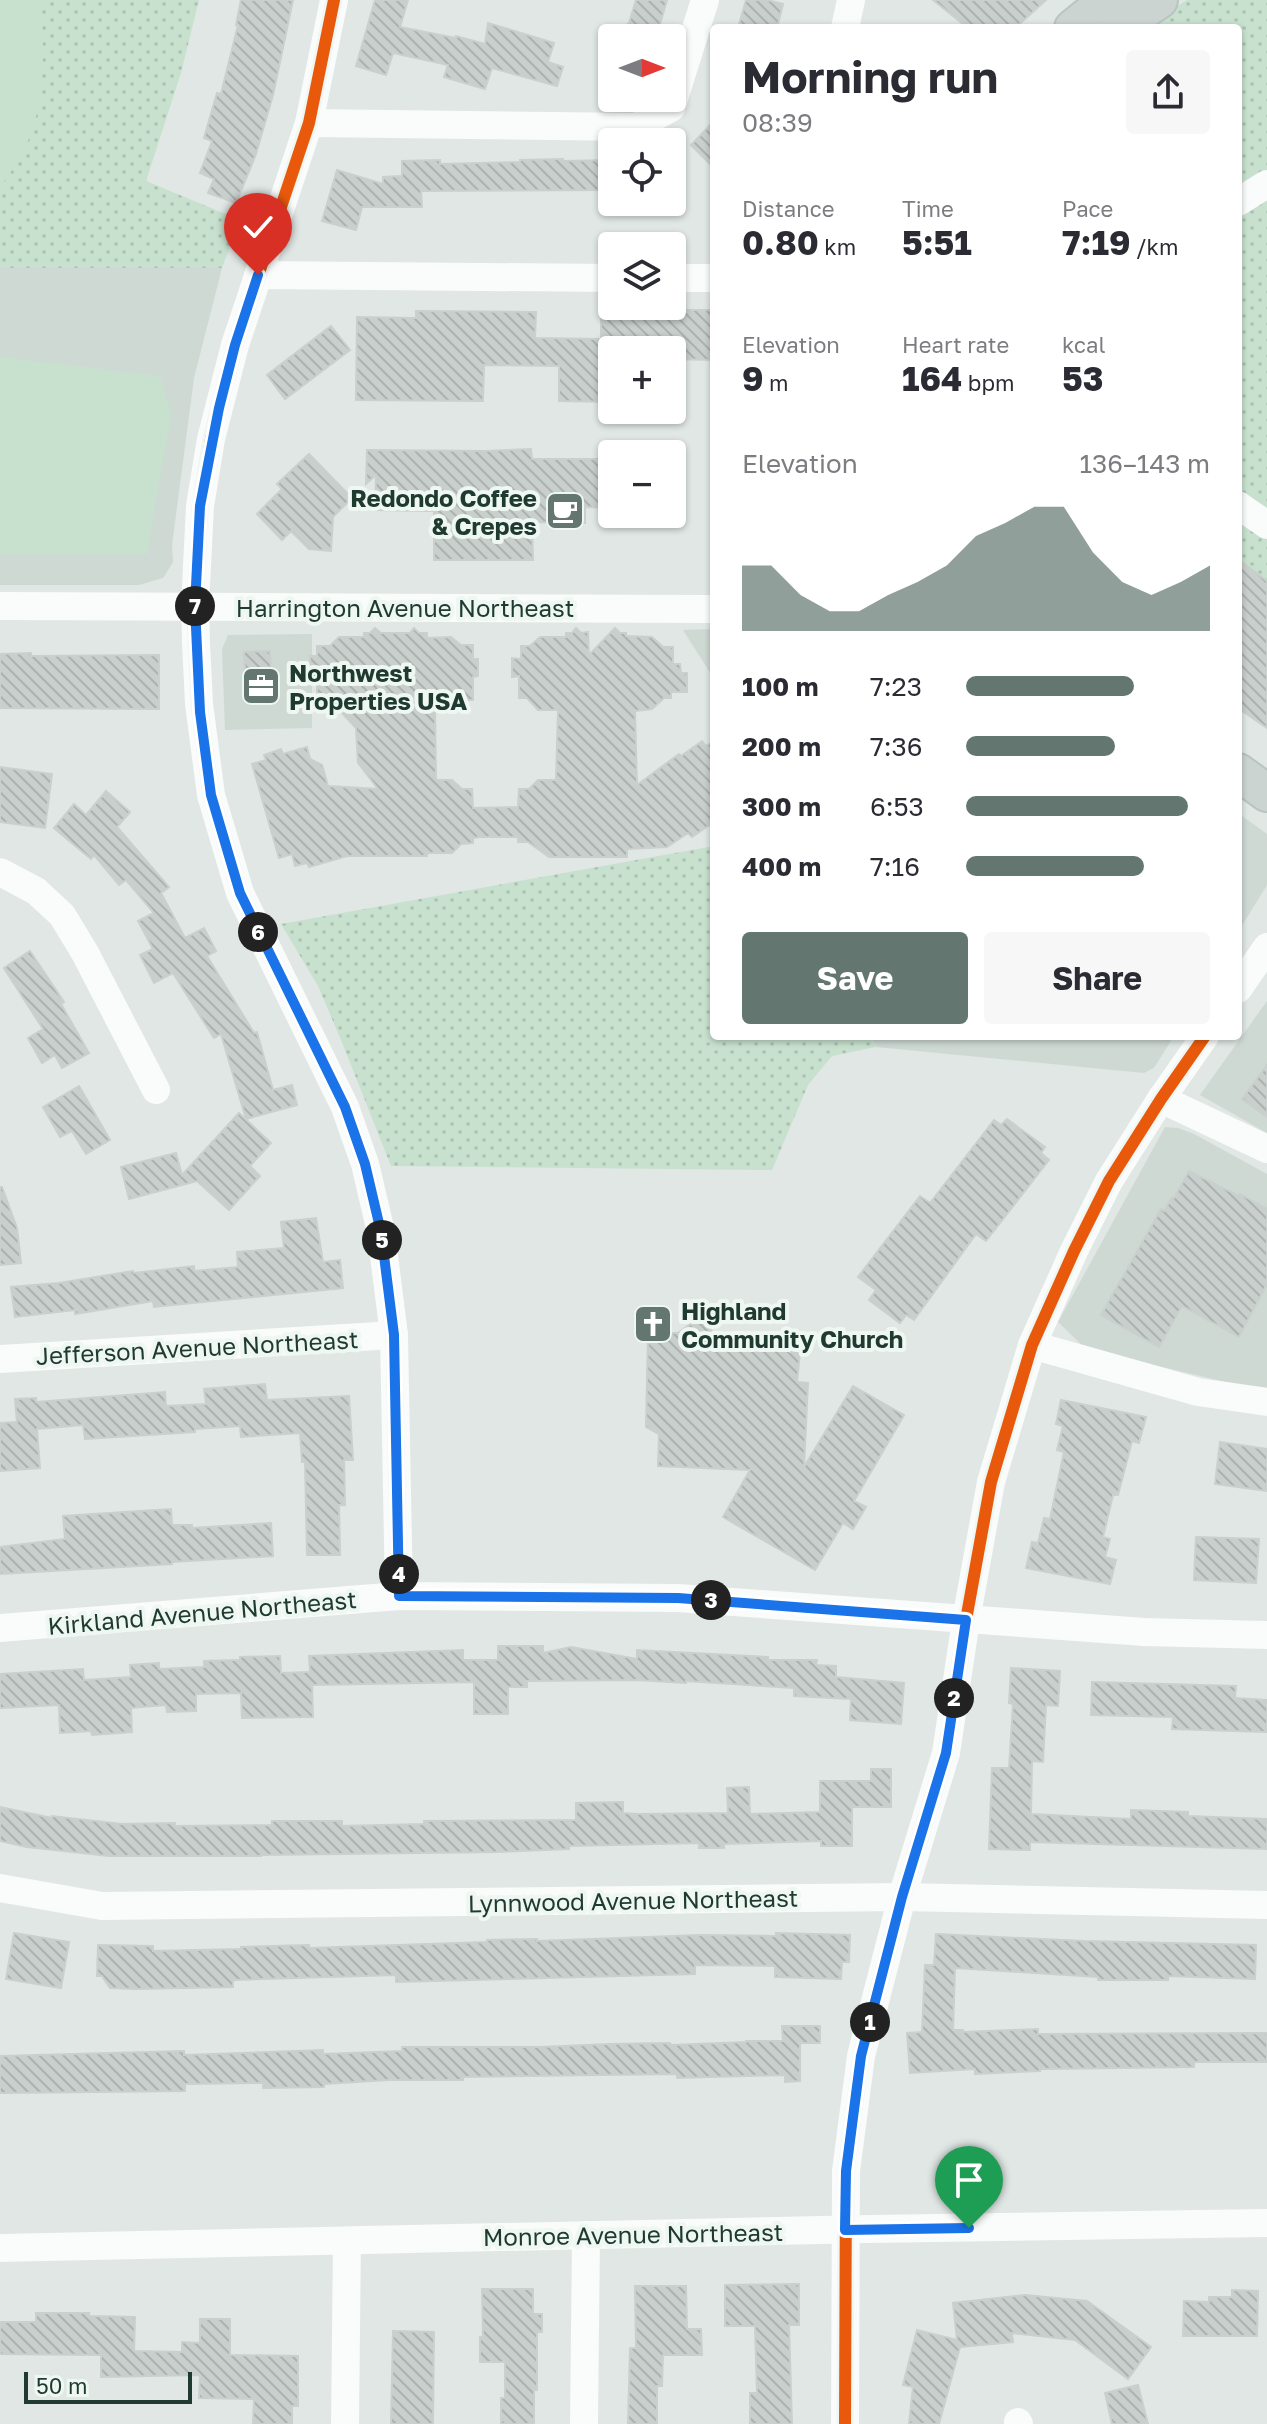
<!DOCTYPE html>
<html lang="en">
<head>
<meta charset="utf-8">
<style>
  body { margin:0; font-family:"Golos Text",sans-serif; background:#f7f7f7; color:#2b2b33; height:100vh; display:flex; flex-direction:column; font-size:30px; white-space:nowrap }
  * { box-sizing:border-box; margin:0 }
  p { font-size:26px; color:#7c7c81 }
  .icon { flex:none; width:44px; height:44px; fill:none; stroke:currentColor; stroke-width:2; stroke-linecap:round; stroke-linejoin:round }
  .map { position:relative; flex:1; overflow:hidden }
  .details { position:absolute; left:710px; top:24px; width:532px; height:1016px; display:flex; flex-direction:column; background:#fff; border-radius:8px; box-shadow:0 2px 6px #0004 }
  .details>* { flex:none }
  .needle { width:52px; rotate:90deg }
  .fabs { position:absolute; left:598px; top:24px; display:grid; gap:16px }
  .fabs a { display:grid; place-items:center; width:88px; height:88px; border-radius:8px; background:#fff; box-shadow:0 2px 6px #0004; font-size:40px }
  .scale { position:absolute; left:24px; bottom:20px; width:168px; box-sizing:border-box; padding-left:8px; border:4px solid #1f3a31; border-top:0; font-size:22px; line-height:28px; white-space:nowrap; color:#1f3a31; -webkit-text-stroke:6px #eef7f2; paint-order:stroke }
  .pin { position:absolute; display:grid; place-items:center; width:68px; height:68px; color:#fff; margin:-82px -34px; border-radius:50% 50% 50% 0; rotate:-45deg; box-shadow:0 0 8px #0007 }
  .pin .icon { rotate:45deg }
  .km { position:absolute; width:40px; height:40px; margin:-20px; border-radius:50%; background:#222; color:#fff; font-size:22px; line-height:40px; text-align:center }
  .round { display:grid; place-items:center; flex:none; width:84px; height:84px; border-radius:8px; background:#f7f7f7 }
  .overview { display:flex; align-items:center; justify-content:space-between; height:136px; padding:0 32px }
  h1 { font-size:44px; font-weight:700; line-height:60px }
  .figures { display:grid; grid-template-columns:repeat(3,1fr); gap:12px; height:136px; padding:8px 32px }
  .figures div { display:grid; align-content:center }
  .figures b { font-size:34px; font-weight:700 }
  .figures small { font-size:22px; font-weight:400 }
  .figures p { font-size:22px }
  .chart { height:224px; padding:16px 32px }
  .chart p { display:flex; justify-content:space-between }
  .chart svg { width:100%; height:144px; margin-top:8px; fill:#637770; opacity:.7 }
  .action { display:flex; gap:16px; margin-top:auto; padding:16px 32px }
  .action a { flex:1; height:92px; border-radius:8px; background:#637770; color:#fff; font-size:32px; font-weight:700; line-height:92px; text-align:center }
  .action a+a { background:#f7f7f7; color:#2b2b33 }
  ul { padding:0 32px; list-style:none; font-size:26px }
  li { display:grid; grid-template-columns:128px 96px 1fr; align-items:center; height:60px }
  li i { height:20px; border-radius:10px; background:#637770 }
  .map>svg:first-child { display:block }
  .built { fill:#ced9d4 }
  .green { fill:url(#green-dots) }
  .pitch { fill:#c8e1cf }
  .building { fill:url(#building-back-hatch); stroke:#c9d0cd; stroke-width:2 }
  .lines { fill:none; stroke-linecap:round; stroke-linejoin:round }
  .major-casing { stroke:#bac4c1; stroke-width:40 }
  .minor { stroke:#fafbfb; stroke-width:28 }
  .major { stroke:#cbd4d1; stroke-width:36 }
  .cycleway-casing { stroke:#eef7f2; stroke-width:17 }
  .cycleway { stroke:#e8590c; stroke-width:12 }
  .route-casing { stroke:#fff; stroke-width:16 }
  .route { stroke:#1a73e8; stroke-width:10 }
  .labels { text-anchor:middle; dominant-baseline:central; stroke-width:8; stroke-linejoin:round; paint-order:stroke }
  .poi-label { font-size:24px; font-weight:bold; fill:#1f3a31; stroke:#eef7f2; text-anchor:start }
  .street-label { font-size:24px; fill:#1f3a31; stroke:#eef7f2 }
</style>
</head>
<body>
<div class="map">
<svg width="1267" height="2424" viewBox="0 0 1267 2424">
  <defs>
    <pattern id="green-dots" width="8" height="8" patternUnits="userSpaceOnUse" patternTransform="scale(2)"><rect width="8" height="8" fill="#c8e1cf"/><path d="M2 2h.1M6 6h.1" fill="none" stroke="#abc2b2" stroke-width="1.8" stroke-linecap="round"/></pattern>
    <pattern id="building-back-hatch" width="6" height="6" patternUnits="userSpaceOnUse" patternTransform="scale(2)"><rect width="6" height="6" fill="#c9cfcd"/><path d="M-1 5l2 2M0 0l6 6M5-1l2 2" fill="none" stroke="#acb2b0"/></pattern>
  </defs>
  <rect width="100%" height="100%" fill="#e0e7e4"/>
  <g class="built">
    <polygon points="0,268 222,268 194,378 172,545 173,562 163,578 139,585 0,585"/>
    <polygon points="714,629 714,679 683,630"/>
    <polygon points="312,634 312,728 225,730 222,649 228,635"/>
    <polygon points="1238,813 1267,834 1267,885 1238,932"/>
    <polygon points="1267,1001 1267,1133 1200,1095"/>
    <polygon points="870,1036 1174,1036 1154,1068 1144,1073 876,1047"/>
    <polygon points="1165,1127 1178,1128 1194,1134 1267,1174 1267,1389 1230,1383 1086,1349 1058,1322"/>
  </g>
  <g class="green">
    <polygon points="0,0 199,0 181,73 146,181 240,220 222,268 0,268"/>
    <polygon points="1187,0 1267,0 1267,640 1238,682 1238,28 1141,28"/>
    <polygon points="714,846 714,1036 869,1036 876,1047 832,1056 808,1085 772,1170 391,1166 341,1040 318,986 281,924"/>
  </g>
  <g class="pitch">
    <path d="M0,0H41C44,52 47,108 21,156C15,167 7,177 0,188Z"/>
    <polygon points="0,357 160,376 171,414 147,554 0,554"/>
  </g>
  <g class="building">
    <polygon points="241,0 293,0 273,95 256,154 236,203 208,193 214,179 200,173 212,141 204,138 217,93 221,94 238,25 236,25"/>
    <polygon points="375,0 408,0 400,27 456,38 456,36 485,44 488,23 554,43 548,62 563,67 557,86 492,68 485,89 444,77 448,65 393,53 386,75 356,66"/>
    <polygon points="636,0 667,0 656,38 611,38 629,23"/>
    <polygon points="746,0 767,0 783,4 777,28 738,28"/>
    <polygon points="933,0 1046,0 1015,28 968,28"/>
    <polygon points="714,121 714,168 691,145"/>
    <polygon points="563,159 563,161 612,160 612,190 421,191 422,207 362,207 356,230 322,221 337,170 383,184 383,177 402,176 402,161 440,160 440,164 520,162 520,160"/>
    <polygon points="663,310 714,310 714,360 672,359 672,350 612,350 612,402 559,401 559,366 484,365 483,401 356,400 357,317 416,318 416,311 536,312 535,338 601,339 601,317 623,318 623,311 663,312"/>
    <polygon points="331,326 350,350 285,399 267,375"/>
    <polygon points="531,449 532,459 612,459 612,508 585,507 585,523 532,522 533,560 434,560 434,511 375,510 376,475 366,484 367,450 485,451"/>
    <polygon points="309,454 352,498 333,517 331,551 309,549 291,531 282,540 257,514 282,489 277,484"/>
    <polygon points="1238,559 1267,581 1267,728 1238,708"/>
    <polygon points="375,628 381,633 410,633 414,628 419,633 427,633 427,638 451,637 461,645 473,645 473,659 478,659 478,676 473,677 473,700 460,700 451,710 435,710 436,780 452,780 462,789 472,789 473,808 518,807 519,789 529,789 538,780 556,780 558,710 538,710 527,698 519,698 519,676 512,677 512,658 521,659 521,646 530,646 540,637 566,637 566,633 572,633 576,628 581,633 588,632 589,655 615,628 620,633 626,633 626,636 652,637 663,647 673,647 673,664 680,664 681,673 687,673 687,692 671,692 671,698 664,698 652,709 635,711 637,785 679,754 681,756 702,741 706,746 714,741 714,822 692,837 688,833 667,847 627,849 627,857 549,857 528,842 518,842 518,837 480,837 473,838 473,843 461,844 452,853 427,853 427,856 347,856 309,867 307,863 295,866 292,854 279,858 252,764 266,760 264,755 281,749 283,754 307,747 310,759 322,765 328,786 378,789 358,763 356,728 331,701 317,700 317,677 310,677 310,656 317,656 317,646 330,646 339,637 364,637 364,633 370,633"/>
    <polygon points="270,651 272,697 246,698 244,652"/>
    <polygon points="31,653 31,656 159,655 159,709 0,708 0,654"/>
    <polygon points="0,767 52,774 45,828 0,822"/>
    <polygon points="106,791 130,812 117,827 169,887 161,893 185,938 204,928 216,951 207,956 254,1033 257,1032 273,1090 292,1085 297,1105 246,1119 221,1034 214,1038 173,973 154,983 140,955 153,949 138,921 154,913 126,880 119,885 94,855 91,859 54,828 74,804 86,815"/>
    <polygon points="30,951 64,1002 61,1004 89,1053 62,1068 55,1055 42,1063 28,1038 43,1029 4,968"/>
    <polygon points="1267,1065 1267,1117 1242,1099"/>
    <polygon points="79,1086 110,1140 86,1154 72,1131 60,1137 43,1107"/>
    <polygon points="239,1113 271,1143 250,1166 260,1176 229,1210 197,1181 129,1199 121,1167 176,1153 182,1175"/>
    <polygon points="1007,1119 1045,1147 1041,1153 1049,1160 986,1241 976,1234 914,1320 906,1315 900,1323 869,1300 876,1290 858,1277 920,1196 930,1203 994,1120 1001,1125"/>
    <polygon points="1189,1171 1239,1196 1240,1194 1267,1209 1267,1284 1239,1337 1182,1306 1159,1347 1101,1315 1161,1209 1164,1211 1172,1197 1174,1198"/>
    <polygon points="0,1187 2,1187 17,1228 21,1263 0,1265"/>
    <polygon points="316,1218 323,1262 340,1260 343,1288 154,1307 153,1301 75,1314 75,1310 15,1317 11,1287 59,1283 133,1271 134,1273 194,1266 194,1271 238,1267 237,1252 284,1248 281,1222"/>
    <polygon points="700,1317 715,1335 790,1337 790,1352 800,1352 797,1382 808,1383 804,1467 853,1386 904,1415 854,1501 866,1507 853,1529 843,1523 815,1570 723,1517 750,1470 658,1466 659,1434 646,1427 648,1333 678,1333"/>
    <polygon points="265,1384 267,1400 349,1396 353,1460 344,1460 345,1505 339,1505 340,1555 307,1555 305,1462 302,1462 300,1433 241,1437 240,1426 195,1429 195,1432 85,1439 83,1425 37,1429 40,1468 0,1471 0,1423 17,1422 15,1399 36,1398 36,1402 165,1392 166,1406 206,1404 204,1389"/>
    <polygon points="1061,1400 1146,1417 1139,1443 1132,1441 1118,1495 1113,1495 1103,1537 1110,1539 1105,1557 1116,1560 1110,1584 1026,1568 1032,1542 1038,1543 1044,1518 1050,1519 1064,1452 1057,1450 1063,1426 1056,1424"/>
    <polygon points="1220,1442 1267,1449 1267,1491 1215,1484"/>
    <polygon points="171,1509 172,1525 192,1525 192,1528 271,1523 273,1556 172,1562 172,1564 0,1574 0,1547 65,1539 63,1516"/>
    <polygon points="1196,1537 1259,1539 1256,1583 1194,1580"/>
    <polygon points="498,1646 543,1646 543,1653 571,1647 637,1659 637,1650 768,1657 768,1660 817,1660 816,1665 836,1666 836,1677 904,1683 901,1724 850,1720 851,1699 794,1696 794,1688 686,1681 686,1683 636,1680 527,1681 527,1687 508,1687 508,1714 474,1714 474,1682 312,1685 313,1717 242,1718 241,1693 196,1694 196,1711 167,1712 166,1705 131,1708 132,1732 92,1735 91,1731 60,1733 59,1705 0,1708 0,1674 83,1669 84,1680 131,1677 130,1665 159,1663 159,1669 204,1667 204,1661 240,1660 240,1657 280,1656 281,1673 310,1672 309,1656 463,1650 463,1660 498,1660"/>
    <polygon points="1011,1668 1060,1671 1058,1706 1046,1705 1043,1762 1032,1761 1031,1814 1131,1819 1131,1810 1188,1812 1188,1816 1267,1819 1267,1849 1030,1842 1030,1850 989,1849 992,1768 1009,1768 1013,1704 1009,1703"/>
    <polygon points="1092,1682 1236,1686 1235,1698 1267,1700 1267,1732 1172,1729 1173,1717 1091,1715"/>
    <polygon points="871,1769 891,1769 891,1807 852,1807 852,1846 821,1846 821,1841 724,1844 724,1848 699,1848 699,1843 569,1846 569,1849 496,1852 261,1855 261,1856 109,1856 27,1847 0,1841 0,1807 52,1818 52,1816 122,1824 175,1823 175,1826 272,1825 272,1821 342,1821 342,1826 424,1824 424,1821 576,1820 576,1803 623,1802 623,1813 638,1814 728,1813 727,1788 749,1787 750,1814 820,1812 820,1781 871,1781"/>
    <polygon points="14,1933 69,1942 61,1988 6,1979"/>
    <polygon points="776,1933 850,1935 849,1962 842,1962 841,1979 775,1977 775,1966 695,1965 695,1974 396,1982 396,1975 233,1980 233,1987 136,1989 110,1988 102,1976 97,1976 98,1945 153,1946 153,1951 241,1949 241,1947 309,1945 309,1948 487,1942 487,1940 537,1939 537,1941 701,1935 776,1936"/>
    <polygon points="936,1934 1084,1941 1256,1945 1255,1979 1168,1976 1168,1980 1098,1980 1098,1977 955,1968 953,2030 963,2030 963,2032 1038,2029 1038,2034 1267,2033 1267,2062 1194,2062 1194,2067 1040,2069 1040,2071 975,2074 975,2069 910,2073 907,2033 922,2032 925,1965 934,1965"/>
    <polygon points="782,2026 820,2026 820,2043 800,2043 800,2081 785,2082 785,2075 677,2078 677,2074 598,2075 463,2077 463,2080 389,2080 324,2084 324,2087 263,2088 263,2083 185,2084 185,2091 0,2093 0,2056 184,2051 184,2055 323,2050 323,2054 402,2051 402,2047 539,2047 610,2044 670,2043 671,2045 746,2042 746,2041 783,2041"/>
    <polygon points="799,2284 799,2325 789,2325 792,2424 750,2424 750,2393 757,2393 755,2326 725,2326 725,2285"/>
    <polygon points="635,2286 686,2286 687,2329 701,2329 702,2355 663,2355 662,2386 657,2386 657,2424 628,2424 630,2348 636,2348"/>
    <polygon points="482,2289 533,2289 533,2314 542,2314 542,2332 537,2332 537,2390 534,2390 534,2424 501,2424 501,2398 505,2398 505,2362 480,2362 480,2337 483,2337"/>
    <polygon points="1232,2290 1258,2291 1257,2336 1183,2336 1184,2301 1209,2302 1209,2297 1232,2297"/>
    <polygon points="1025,2295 1087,2301 1151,2347 1128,2379 1075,2340 1012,2333 1013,2342 960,2347 939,2424 909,2424 913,2387 903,2385 917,2330 957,2340 953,2303"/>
    <polygon points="36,2313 89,2313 89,2316 135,2317 134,2351 182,2352 182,2342 200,2343 200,2319 230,2319 230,2355 298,2356 298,2406 292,2406 292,2424 253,2424 254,2399 199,2398 200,2375 101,2377 101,2355 0,2354 0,2322 36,2322"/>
    <polygon points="393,2331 434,2332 433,2424 391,2424"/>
    <polygon points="1138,2385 1148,2424 1112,2424 1105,2393"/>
  </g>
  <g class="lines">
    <g class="major-casing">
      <g id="major">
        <polyline points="1073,28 1108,0"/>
        <polyline points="1117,28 1159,0"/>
        <polyline points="1238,772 1267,793"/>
      </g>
    </g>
    <g class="minor">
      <polyline points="334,0 309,123 235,345 211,439 200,506 195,606 196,643 199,704 211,795 240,893 345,1107 365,1164 381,1232 394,1335 399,1596"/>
      <polyline points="845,28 851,0"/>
      <polyline points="309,123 636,127 671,108 705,0"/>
      <polyline points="1238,202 1267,184"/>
      <polyline points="258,275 612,278"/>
      <polyline points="672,278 714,278"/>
      <polyline points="1238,505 1267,525"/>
      <polyline points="0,606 714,609"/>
      <polyline points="0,872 36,891 62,915 85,953 156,1090"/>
      <polyline points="1238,989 1267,947"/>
      <polyline points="1161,1099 1267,1149"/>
      <polyline points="1032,1345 1198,1392 1267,1402"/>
      <polyline points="0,1359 394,1335"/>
      <polyline points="0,1628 399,1596 678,1598 1144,1632 1267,1635"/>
      <polyline points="0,1888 102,1906 902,1897 1267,1905"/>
      <polyline points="0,2248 870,2229 1267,2223"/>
      <polyline points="1018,2422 1019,2424"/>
      <polyline points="345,2424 347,2241"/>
      <polyline points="584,2424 586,2235"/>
      <polyline points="845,2424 846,2171 861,2056 902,1897 946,1753 966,1620 991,1482 1032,1345 1074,1251 1109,1181 1161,1099 1205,1036"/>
    </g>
    <use href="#major" class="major"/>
    <g class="cycleway-casing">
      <g id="cycleway">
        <polyline points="334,0 309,123 235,345 211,439 200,506 195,606 196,643 199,704 211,795 240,893 345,1107 365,1164 381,1232 394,1335 399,1596"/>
        <polyline points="845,2424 846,2171 861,2056 902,1897 946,1753 966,1620 991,1482 1032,1345 1074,1251 1109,1181 1161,1099 1205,1036"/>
      </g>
    </g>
    <use href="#cycleway" class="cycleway"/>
  </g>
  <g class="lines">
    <g class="route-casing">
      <polyline id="route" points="258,275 235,345 219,408 200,506 195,606 200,712 211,795 240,893 345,1107 365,1164 381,1232 394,1335 399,1596 678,1598 966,1620 946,1753 902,1897 861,2056 846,2171 845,2230 969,2228"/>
    </g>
    <use href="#route" class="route"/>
  </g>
  <defs>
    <g id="cafe-square" transform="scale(2)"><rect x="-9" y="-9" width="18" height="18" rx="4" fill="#637770" stroke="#eef7f2"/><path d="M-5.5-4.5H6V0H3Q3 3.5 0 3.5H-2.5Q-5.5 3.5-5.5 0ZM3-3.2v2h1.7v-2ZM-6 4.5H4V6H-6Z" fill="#fff"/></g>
    <g id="office-square" transform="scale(2)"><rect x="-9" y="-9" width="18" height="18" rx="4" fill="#637770" stroke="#eef7f2"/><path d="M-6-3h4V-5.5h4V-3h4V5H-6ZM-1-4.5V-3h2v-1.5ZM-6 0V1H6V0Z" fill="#fff"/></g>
    <g id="church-square" transform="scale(2)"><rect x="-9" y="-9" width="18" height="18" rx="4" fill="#637770" stroke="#eef7f2"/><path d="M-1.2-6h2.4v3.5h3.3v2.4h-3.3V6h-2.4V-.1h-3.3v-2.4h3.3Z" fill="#fff"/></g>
  </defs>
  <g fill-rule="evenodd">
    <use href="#cafe-square" x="565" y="511"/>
    <use href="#office-square" x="261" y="686"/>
    <use href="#church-square" x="653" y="1324"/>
  </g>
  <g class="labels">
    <g class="poi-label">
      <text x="537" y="497" text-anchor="end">Redondo Coffee<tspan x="537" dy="28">&amp; Crepes</tspan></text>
      <text x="289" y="672">Northwest<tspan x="289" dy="28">Properties USA</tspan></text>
      <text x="681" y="1310">Highland<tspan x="681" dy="28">Community Church</tspan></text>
    </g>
    <g class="street-label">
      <text x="405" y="607">Harrington Avenue Northeast</text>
      <text transform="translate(197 1347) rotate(-3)">Jefferson Avenue Northeast</text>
      <text transform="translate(202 1612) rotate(-5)">Kirkland Avenue Northeast</text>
      <text transform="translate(633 1900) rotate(-1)">Lynnwood Avenue Northeast</text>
      <text transform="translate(633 2234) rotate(-1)">Monroe Avenue Northeast</text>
    </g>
  </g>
</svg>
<div class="fabs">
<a><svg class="needle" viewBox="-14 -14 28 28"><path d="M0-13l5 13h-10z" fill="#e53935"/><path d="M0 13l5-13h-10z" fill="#7c7c81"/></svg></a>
<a><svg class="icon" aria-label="locate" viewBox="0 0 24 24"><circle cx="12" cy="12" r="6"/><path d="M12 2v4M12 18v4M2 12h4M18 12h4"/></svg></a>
<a><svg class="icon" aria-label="layers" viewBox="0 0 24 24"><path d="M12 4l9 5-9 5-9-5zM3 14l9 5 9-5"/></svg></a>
<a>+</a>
<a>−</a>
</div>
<div class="scale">50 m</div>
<div class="pin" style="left:969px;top:2228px;background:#1e9e55"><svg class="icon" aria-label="arrive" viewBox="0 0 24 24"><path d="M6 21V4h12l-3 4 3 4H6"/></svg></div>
<div class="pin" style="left:258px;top:275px;background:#d93025"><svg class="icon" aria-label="check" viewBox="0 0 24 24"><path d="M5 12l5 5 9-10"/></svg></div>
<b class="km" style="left:870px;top:2022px">1</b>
<b class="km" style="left:954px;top:1698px">2</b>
<b class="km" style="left:711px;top:1600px">3</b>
<b class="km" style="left:399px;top:1574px">4</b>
<b class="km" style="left:382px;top:1240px">5</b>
<b class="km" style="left:258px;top:932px">6</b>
<b class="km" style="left:195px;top:606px">7</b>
<section class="details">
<div class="overview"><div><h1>Morning run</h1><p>08:39</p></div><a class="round"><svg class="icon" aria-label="share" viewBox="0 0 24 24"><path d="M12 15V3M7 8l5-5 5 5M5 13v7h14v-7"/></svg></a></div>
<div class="figures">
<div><p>Distance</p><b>0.80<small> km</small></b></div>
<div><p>Time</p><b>5:51</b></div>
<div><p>Pace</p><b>7:19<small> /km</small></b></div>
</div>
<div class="figures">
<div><p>Elevation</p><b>9<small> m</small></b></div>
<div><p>Heart rate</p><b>164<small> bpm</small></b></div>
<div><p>kcal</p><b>53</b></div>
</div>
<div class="chart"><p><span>Elevation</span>136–143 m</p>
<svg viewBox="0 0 160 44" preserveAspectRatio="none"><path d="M0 44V24L10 24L20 33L30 38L40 38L50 33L60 29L70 24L80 15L90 11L100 6L110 6L120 20L130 29L140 33L150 29L160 24V44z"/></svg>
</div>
<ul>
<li><b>100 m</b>7:23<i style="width:69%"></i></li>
<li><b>200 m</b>7:36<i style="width:61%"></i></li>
<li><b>300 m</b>6:53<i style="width:91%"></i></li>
<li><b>400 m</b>7:16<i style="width:73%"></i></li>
</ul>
<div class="action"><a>Save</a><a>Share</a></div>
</section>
</div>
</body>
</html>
